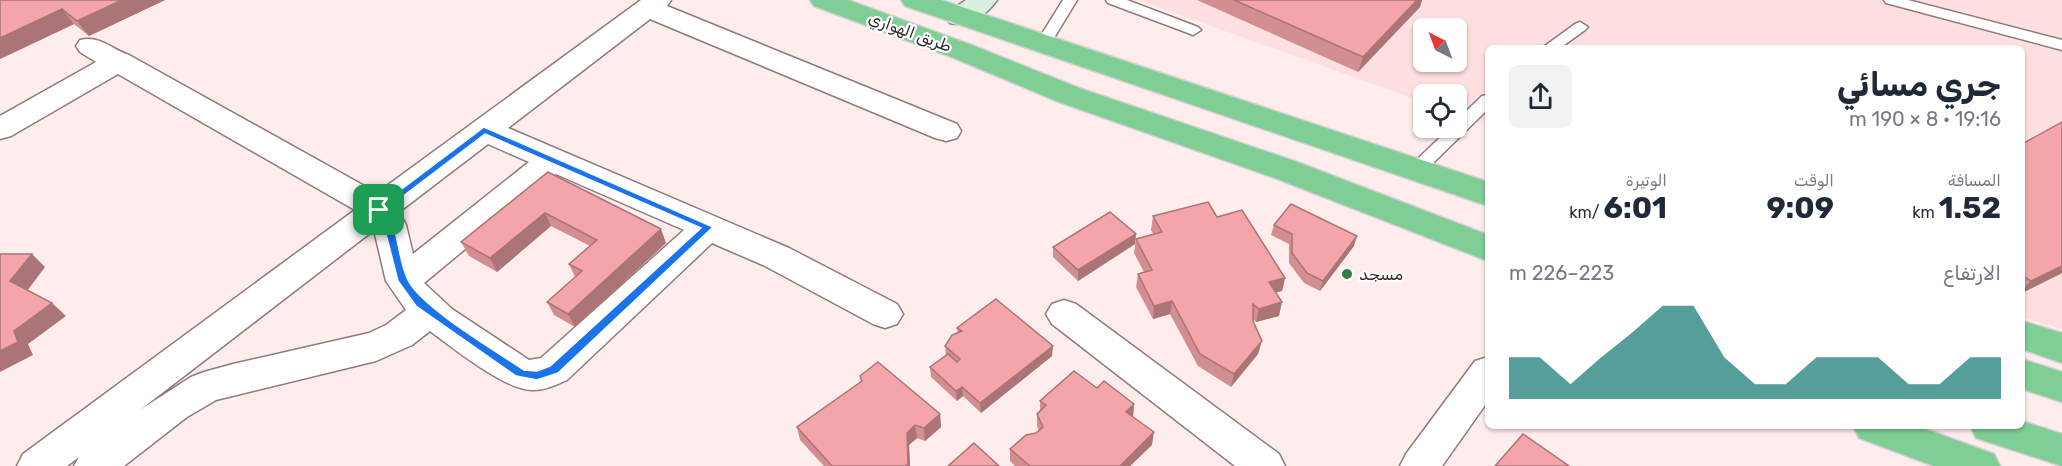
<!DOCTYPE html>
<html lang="ar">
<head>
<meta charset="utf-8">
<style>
  body { margin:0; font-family:Rubik,Cairo,sans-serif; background:#f2f2f3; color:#1f2937; direction:rtl; height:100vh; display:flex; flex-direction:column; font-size:22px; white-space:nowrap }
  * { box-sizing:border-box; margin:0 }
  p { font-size:20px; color:#747a83 }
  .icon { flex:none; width:33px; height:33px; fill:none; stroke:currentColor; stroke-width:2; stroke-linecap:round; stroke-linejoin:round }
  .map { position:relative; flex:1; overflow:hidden; direction:ltr }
  .panel { position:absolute; left:1485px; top:45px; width:540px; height:384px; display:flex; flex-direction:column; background:#fff; border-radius:9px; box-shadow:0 2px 4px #0004; direction:rtl }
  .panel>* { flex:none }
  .needle { width:39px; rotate:318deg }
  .fabs { position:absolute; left:1413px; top:18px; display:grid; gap:12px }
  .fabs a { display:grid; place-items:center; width:54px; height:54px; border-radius:9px; background:#fff; box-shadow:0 2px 4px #0004; font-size:30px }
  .pin { position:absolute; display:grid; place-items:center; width:51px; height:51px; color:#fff; margin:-26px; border-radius:12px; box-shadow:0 3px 9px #0006 }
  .round { display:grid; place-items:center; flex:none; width:63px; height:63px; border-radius:9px; background:#f2f2f3 }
  .head { display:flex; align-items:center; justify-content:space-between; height:102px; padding:0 24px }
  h1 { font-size:33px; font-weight:700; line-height:45px }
  .figures { display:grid; grid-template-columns:repeat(3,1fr); gap:9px; height:102px; padding:6px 24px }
  .figures div { display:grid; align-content:center }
  .figures b { font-size:30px; font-weight:700 }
  .figures small { font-size:16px; font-weight:400 }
  .figures p { font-size:16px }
  .chart { height:168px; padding:12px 24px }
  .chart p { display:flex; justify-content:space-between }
  .chart svg { width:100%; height:108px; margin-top:6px; fill:#0f766e; opacity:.7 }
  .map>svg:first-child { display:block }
  .built { fill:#ffdfdf; fill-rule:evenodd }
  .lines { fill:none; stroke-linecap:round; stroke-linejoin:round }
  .lane-casing { stroke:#907a7b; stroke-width:3 }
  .street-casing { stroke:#907a7b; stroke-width:3 }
  .secondary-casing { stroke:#907a7b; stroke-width:3 }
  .highway-casing { stroke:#d2d0d0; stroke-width:3 }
  .lane { fill:#fff; fill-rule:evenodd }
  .street { fill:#fff; fill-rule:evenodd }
  .secondary { fill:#d8f0df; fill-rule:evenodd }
  .highway { fill:#7ece95; fill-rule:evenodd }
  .wall { fill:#d28e91 }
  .shaded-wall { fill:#ab7476 }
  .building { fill:#f4a5a9; stroke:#ab7476; stroke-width:1.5 }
  .route { fill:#1a73e8; stroke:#fff; stroke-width:1.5; fill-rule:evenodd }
  .poi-dot { fill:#337e4d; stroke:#fff; stroke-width:2 }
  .labels { text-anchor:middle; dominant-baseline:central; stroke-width:4.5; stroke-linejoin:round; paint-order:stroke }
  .street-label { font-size:16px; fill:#332a2a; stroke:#fff }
  .poi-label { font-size:16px; fill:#332a2a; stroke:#fff; text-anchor:start }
</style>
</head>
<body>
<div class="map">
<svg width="2062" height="466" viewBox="0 0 2062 466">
  <rect width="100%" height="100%" fill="#ffecec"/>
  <path class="built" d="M1139,0H2062V329L2022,317V48H1488V126L1457,114L1456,94H1424L1423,102ZM1424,28H1456V62H1424Z"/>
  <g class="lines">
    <g class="lane-casing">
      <g id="lane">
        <polygon points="1063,0 1077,0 1048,48 1038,48 1035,45"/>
        <polygon points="1106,0 1127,0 1198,27 1201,30 1193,35 1188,33 1108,3"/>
        <polygon points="1884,0 1908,0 2062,40 2062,50 1886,3"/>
        <polygon points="1580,22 1588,27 1585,30 1560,48 1542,48 1575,24"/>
        <polygon points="1488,95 1488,109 1422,174 1410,174 1407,170 1410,166 1450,128 1456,128 1456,121 1482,96"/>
      </g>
    </g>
    <g class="street-casing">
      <g id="street">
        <path d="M641,0H671L667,6L957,124L961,131L957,138L946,141L935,138L650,19L508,128L789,248L897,304L903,314L897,324L885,328L873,324L765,266L712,243L567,380C556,385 543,391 531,390C504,389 453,348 430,331L412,345L376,361L216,400L187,417L124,466H74L79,457L67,466H17L23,454L355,210L118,74L11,136L0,139V116L96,62L80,52L76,46L80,40C100,35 111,49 129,55L377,193ZM488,144L529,162L413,254L406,225L399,212ZM556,174L684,230L541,358L529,360L452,309L424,283ZM374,230L386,281L406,310L386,325L369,333L233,364L204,372L191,377L140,410Z"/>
        <polygon points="1064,300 1076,304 1279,454 1285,466 1235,466 1052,324 1046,314 1052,304"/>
        <polygon points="1488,357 1488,401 1442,466 1400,466 1406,454 1475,361"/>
      </g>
    </g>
    <g class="secondary-casing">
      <path id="secondary" d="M966,0H997C987,15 968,27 950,23L946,17L950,11Z"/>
    </g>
    <g class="highway-casing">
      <g id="highway">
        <polygon points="810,0 848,0 974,46 1079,88 1297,162 1488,235 1488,261 1275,178 1059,102 954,58 814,6"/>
        <polygon points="901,0 941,0 1488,182 1488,206 905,6"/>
        <polygon points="2022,321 2062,333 2062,363 2022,349"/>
        <polygon points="2022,359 2062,372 2062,402 2022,389"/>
        <polygon points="2022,421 2062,434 2062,466 1976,438 1970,426 2022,426"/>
        <polygon points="1853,426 1917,426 1994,454 2000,466 1934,466 1859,438"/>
      </g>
    </g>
    <use href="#lane" class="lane"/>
    <use href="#street" class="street"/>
    <use href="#secondary" class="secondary"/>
    <use href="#highway" class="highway"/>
  </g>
  <g class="wall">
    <polygon points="0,0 165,0 89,36 74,24 0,59"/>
    <polygon points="1197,0 1422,0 1420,7 1358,72"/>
    <polygon points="2022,144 2062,273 2022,293"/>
    <polygon points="548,172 666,243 575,327 554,315 547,302 575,277 569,264 590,246 551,226 497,272 469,256 461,242"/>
    <polygon points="1153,216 1217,217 1285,278 1282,291 1276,292 1279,316 1256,322 1253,319 1258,354 1231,387 1198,366 1170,314 1153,319 1136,287 1138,274 1144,272 1134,253 1136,239 1154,235 1151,230"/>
    <polygon points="1274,225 1354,246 1320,291 1304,283 1289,263 1289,244 1271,235"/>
    <polygon points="1136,234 1135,244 1078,281 1053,257 1053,247"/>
    <polygon points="957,328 1052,356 981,413 963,396 957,401 931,377 930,367 946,355 945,346 958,333"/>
    <polygon points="860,376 940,414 941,427 925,441 917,438 909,445 910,466 824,466 800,440 797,427 861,382"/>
    <polygon points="1097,388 1134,404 1133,416 1152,445 1130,466 1015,466 1010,461 1010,449 1039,431 1037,426 1037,414 1040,411 1040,401"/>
  </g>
  <g class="shaded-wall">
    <polygon points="122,0 165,0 89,36 77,21"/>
    <polygon points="1417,0 1422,0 1420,7 1358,72 1363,57"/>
    <polygon points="62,9 74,24 0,59 0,38"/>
    <polygon points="545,213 551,226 497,272 490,258"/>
    <polygon points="661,229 666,243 575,327 568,314"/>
    <polygon points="1136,234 1135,244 1078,281 1078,270"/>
    <polygon points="1357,236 1354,246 1320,291 1323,281"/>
    <polygon points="32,254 45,267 24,295 10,281"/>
    <polygon points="2062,266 2062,273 2022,293 2022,290 2031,281"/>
    <polygon points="1285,278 1282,291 1266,295 1269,282"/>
    <polygon points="1172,301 1170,314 1153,319 1154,306"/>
    <polygon points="1282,302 1279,316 1256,322 1259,309"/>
    <polygon points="52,303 66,316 28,344 33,355 0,372 0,351 14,331"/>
    <polygon points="1262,341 1258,354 1231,387 1234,374"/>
    <polygon points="1053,346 1052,356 981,413 980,403"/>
    <polygon points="962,387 963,396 957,401 956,391"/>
    <polygon points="1134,404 1133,417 1126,412"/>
    <polygon points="940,414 941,427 925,441 924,428"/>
    <polygon points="915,425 917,438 909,445 910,466 905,466 907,433"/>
    <polygon points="1154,432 1152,445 1130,466 1120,466"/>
  </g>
  <g class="building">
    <polygon points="0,0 122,0 77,21 62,9 0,38"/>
    <polygon points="1234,0 1417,0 1363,57"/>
    <polygon points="2062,122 2062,266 2031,281 2022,275 2022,144"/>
    <polygon points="548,172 661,229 568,314 547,302 582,271 569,264 597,240 545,213 490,258 461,242"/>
    <polygon points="1208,202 1217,217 1242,210 1285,278 1269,282 1282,302 1259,309 1253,304 1253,321 1262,341 1234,374 1200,354 1172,301 1154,306 1138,274 1152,270 1136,239 1162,232 1153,216"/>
    <polygon points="1291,204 1357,236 1323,281 1307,273 1292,253 1292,234 1274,225"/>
    <polygon points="1110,212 1136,234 1078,270 1053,247"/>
    <polygon points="0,254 32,254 10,281 52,303 14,331 18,342 0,351"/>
    <polygon points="996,299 1053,346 980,403 962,387 956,391 930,367 948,354 957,362 960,359 945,346 952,335 962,331 957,328"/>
    <polygon points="878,362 940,414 924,428 915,425 907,433 908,464 905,466 832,466 797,427 862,381 860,376"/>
    <polygon points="1074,371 1097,388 1104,381 1134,404 1126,412 1154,432 1120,466 1030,466 1010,449 1026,435 1036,433 1043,427 1037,414 1046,405 1040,401"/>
    <polygon points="1523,434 1569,466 1495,466"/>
    <polygon points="974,443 999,466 948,466"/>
  </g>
  <path class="route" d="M484,127L713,227L558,373L537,380L516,376L416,306L398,281L383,222L374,210ZM485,134L701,228L550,366L537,371L524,370C496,351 421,307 408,280C397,257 400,231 385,210Z"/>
  <circle class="poi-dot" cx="1347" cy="274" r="6"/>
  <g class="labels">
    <g class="street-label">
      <text transform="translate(910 32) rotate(20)">طريق الهواري</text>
    </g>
    <g class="poi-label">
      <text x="1359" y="274">مسجد</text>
    </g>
  </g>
</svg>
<div class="fabs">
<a><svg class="needle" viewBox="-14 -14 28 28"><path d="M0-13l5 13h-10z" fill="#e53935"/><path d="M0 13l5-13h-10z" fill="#747a83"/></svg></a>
<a><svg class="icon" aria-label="locate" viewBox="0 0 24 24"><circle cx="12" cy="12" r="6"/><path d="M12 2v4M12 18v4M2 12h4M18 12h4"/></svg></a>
</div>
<div class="pin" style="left:379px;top:210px;background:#1e9e55"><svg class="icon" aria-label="arrive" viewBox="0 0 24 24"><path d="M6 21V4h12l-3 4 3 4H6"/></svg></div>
<section class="panel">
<div class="head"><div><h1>جري مسائي</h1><p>19:16 · 8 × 190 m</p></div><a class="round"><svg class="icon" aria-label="share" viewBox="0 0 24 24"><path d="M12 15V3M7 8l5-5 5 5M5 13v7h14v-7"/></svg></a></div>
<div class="figures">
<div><p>المسافة</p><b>1.52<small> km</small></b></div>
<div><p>الوقت</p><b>9:09</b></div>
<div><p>الوتيرة</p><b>6:01<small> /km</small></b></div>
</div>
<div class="chart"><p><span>الارتفاع</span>223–226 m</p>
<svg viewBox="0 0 160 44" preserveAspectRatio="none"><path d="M0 44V27L10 27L20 38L30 27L40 17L50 6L60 6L70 27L80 38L90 38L100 27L110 27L120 27L130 38L140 38L150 27L160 27V44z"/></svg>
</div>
</section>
</div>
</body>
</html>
